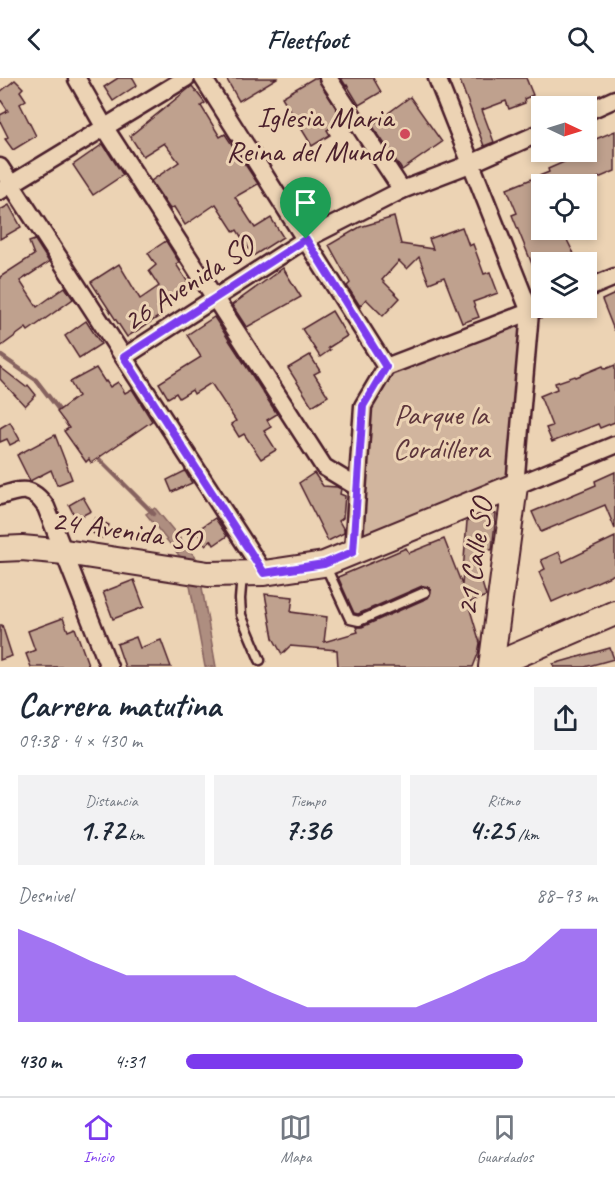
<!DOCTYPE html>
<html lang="es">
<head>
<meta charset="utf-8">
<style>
  body { margin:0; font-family:Caveat,sans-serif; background:#f2f2f3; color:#1f2937; height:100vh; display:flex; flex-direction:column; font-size:22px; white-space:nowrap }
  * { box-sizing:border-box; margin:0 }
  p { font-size:20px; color:#747a83 }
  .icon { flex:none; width:33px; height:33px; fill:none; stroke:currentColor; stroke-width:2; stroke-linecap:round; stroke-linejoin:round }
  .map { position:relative; height:589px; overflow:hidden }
  .drawer { display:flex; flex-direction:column; background:#fff; flex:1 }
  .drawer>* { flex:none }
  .needle { width:39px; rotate:94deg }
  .fabs { position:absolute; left:531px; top:18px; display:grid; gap:12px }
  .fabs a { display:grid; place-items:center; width:66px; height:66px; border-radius:0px; background:#fff; box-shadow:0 3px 9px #0003; font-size:30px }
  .pin { position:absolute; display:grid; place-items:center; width:51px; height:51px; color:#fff; margin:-62px -26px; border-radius:50% 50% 50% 0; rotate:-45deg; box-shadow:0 0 6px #0007 }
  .pin .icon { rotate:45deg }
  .round { display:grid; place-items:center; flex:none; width:63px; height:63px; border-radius:0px; background:#f2f2f3 }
  .head { display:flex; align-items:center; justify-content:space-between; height:102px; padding:0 18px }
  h1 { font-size:33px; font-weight:800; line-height:45px }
  .stats { display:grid; grid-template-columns:repeat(3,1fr); gap:9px; height:102px; padding:6px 18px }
  .stats div { display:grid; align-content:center; border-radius:0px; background:#f2f2f3; text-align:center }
  .stats b { font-size:30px; font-weight:800 }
  .stats small { font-size:16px; font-weight:400 }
  .stats p { font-size:16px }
  .chart { height:168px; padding:12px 18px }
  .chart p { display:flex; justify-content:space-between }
  .chart svg { width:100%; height:108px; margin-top:6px; fill:#7c3aed; opacity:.7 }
  ul { padding:0 18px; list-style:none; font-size:20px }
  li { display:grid; grid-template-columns:96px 72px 1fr; align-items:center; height:45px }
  li i { height:15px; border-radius:8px; background:#7c3aed }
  header { display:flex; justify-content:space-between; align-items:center; height:78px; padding:0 18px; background:#fff; font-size:27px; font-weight:800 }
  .tabs { display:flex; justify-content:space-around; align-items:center; height:84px; border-top:2px solid #e0e1e3; background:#fff; font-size:16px; color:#747a83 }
  .tabs a { display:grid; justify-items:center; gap:3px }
  .tabs .selected { color:#7c3aed }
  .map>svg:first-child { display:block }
  .green { fill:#d1b59e; stroke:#8e6a64; stroke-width:1.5 }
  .water { fill:#ae8e80; stroke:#86625e; stroke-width:1.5 }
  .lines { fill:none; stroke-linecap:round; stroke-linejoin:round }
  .stream { stroke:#86625e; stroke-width:4.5 }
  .building { fill:#bfa18e; stroke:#4a1f2b; stroke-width:1.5 }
  .lane-casing { stroke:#4a1f2b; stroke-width:13 }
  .street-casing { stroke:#4a1f2b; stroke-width:21 }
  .secondary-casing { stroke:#4a1f2b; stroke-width:28 }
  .lane { stroke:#ecd3b4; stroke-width:8 }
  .street { stroke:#ecd3b4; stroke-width:16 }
  .secondary { stroke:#ecd3b4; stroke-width:24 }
  .route-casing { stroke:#fff; stroke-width:12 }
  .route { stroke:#7c3aed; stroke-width:8 }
  .poi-dot { fill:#d1495b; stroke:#ecd3b4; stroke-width:2 }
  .labels { text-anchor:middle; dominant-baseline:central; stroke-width:6; stroke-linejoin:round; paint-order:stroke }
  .poi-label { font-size:30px; fill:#4a1f2b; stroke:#ecd3b4; text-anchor:end }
  .street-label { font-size:30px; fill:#4a1f2b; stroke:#ecd3b4 }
  .park-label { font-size:30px; fill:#5e363c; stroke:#ecd3b4 }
</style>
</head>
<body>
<header><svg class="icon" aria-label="back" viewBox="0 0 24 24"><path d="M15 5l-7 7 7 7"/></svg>Fleetfoot<svg class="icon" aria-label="search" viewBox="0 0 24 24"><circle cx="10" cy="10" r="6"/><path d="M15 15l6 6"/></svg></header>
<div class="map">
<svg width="615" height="589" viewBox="0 0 615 589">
  <rect width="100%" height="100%" fill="#ecd3b4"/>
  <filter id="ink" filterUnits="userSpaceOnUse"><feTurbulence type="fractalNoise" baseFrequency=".0167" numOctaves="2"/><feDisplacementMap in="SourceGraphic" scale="12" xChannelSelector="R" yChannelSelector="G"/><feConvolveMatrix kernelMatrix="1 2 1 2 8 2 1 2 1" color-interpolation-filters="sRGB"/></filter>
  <g filter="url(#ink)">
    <polygon class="green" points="530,234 515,408 353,474 363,328 386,289"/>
    <polygon class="water" points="155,430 197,481 216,589 205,589 186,486 146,436"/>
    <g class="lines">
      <g class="stream">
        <polyline points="0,277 36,302 63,337"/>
        <polyline points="94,376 154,436"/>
      </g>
    </g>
    <g class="building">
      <polygon points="118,0 133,0 137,7 113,23 104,9"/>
      <polygon points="226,0 277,0 239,23"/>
      <polygon points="314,0 318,0 343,42 327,52 330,57 312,68 282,19"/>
      <polygon points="341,0 373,0 381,14 359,27 347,7 346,8"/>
      <polygon points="459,0 526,0 533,17 524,21 525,25 509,31 506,23 482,32 494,64 484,68"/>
      <polygon points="15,2 23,10 20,13 26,22 20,26 36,58 13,72 5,61 8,59 0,43 0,37 8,33 0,21 0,14"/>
      <polygon points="192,8 205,25 201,28 220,59 225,56 258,106 235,119 255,150 271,140 283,159 253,178 237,152 234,154 216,126 185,147 174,129 170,131 151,103 179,84 164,65 143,78 130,58"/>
      <polygon points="410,19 442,64 402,92 372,47"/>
      <polygon points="615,53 615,93 584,106 542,106 542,152 562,152 578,184 542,184 541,208 512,137 517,135 507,111 549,94 548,91 578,78 576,74 586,74 586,65"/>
      <polygon points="103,66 123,97 93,117 73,87"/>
      <polygon points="9,127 21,149 0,161 0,132"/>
      <polygon points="394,139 401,166 433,171 429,161 462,149 469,168 473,166 484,196 490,194 498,215 473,224 479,239 462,245 444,199 429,205 419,179 407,191 399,183 382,202 400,220 383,238 366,221 360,228 347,208 350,205 329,167 360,149"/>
      <polygon points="35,162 49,184 20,203 37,229 65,209 73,221 28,253 26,250 0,269 0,199 34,177 29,164"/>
      <polygon points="166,163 179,184 176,186 191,209 159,231 163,236 127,259 91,204 119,186 140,221 159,208 149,193 156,187 148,175"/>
      <polygon points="283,190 301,219 247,249 245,247 232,227"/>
      <polygon points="615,216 615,252 614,252 602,222"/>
      <polygon points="332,233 347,258 328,270 330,272 320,279 302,251"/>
      <polygon points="214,239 277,336 267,342 271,349 264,353 276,372 261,381 244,356 239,359 231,346 236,343 211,305 194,316 192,312 179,320 176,315 168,320 159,305 201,279 187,257"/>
      <polygon points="86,243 101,266 79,280 65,258"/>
      <polygon points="310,277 320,293 314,296 328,318 312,328 288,290"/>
      <polygon points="615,287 615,344 600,350 598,346 552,364 546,350 552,348 540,318 557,311 555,305 575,298 576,299 603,288 605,291"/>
      <polygon points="0,289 26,309 28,307 36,317 25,328 0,301"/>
      <polygon points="96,290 105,304 106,303 110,309 118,304 125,315 132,311 152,343 91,385 89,381 86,384 64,353 69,350 57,334 78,318 70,304"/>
      <polygon points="10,344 20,362 10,367 7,361 0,364 0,350"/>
      <polygon points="55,357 72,401 57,407 51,392 30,403 17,377"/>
      <polygon points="185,393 192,405 172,414 167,402"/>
      <polygon points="615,394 615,451 605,427 541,454 532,434 596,407 595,403"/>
      <polygon points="314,395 323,408 337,409 341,411 340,416 345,418 343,440 339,443 344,452 344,455 328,463 299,405"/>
      <polygon points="83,419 91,433 76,441 69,427"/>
      <polygon points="486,435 496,436 492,472 482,471 480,498 486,518 468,525 480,565 478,576 473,589 338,589 337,572 290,568 282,576 273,560 265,516 293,519 291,534 327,539 324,564 358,554 356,549 362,549 428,520 430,517 431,512 428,509 422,508 358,536 354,535 338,499 406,470 409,475 444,461 462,507 467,443"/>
      <polygon points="95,440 109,447 102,460 89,453"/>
      <polygon points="215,440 227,458 214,467 211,462 205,467 196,453"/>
      <polygon points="615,459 615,496 552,524 539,494 545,491 541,482 559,474 563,484"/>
      <polygon points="134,502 144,529 113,541 103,514"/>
      <polygon points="63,540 68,553 75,550 89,589 31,589 26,576 35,572 28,553"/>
      <polygon points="0,547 2,547 12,578 0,582"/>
      <polygon points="136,559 140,570 161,562 171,589 125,589 117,566"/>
      <polygon points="610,570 614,581 585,589 554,589 553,586"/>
    </g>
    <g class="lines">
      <g class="lane-casing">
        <g id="lane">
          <polyline points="326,489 350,541 359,543 425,514"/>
          <polyline points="242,497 240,521 241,537 260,582"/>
        </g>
      </g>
      <g class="street-casing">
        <g id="street">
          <polyline points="203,0 386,289 542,229"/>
          <polyline points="328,0 402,112"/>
          <polyline points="437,0 530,234 515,408 615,367"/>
          <polyline points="77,1 105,50 324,389 357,409"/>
          <polyline points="586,34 615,21"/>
          <polyline points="0,89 264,495"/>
          <polyline points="0,113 186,0"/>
          <polyline points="586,211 615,199"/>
          <polyline points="124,279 306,161 402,112 470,86 542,54"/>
          <path d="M0,418C22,411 32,408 46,429L109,589"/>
          <polyline points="353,474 363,328 386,289"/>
        </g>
      </g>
      <g class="secondary-casing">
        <g id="secondary">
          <polyline points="0,471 22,470 65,474 208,496 264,495 324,486 515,408 491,589"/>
          <polyline points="492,588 615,535"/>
        </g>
      </g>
      <use href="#lane" class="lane"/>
      <use href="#street" class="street"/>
      <use href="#secondary" class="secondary"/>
    </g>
  </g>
  <g class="lines" filter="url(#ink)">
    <g class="route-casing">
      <polygon id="route" points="306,161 386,289 363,328 353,474 324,486 264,495 124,279"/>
    </g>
    <use href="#route" class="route"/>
  </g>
  <circle class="poi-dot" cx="405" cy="56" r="6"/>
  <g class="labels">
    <g class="poi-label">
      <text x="393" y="39">Iglesia Maria<tspan x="393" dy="34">Reina del Mundo</tspan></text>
    </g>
    <g class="street-label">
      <text transform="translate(188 205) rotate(-33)">26 Avenida SO</text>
      <text transform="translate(126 452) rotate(8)">24 Avenida SO</text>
      <text transform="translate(474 479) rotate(-82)">21 Calle SO</text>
    </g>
    <g class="park-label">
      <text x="441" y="336">Parque la<tspan x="441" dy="34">Cordillera</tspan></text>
    </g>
  </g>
</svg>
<div class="fabs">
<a><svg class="needle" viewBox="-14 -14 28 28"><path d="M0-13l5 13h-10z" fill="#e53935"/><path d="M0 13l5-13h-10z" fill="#747a83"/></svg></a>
<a><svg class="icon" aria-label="locate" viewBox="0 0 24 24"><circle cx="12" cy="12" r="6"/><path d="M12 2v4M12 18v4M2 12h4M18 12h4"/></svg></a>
<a><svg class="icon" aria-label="layers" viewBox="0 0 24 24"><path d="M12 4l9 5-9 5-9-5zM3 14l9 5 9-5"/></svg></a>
</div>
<div class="pin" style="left:306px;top:161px;background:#1e9e55"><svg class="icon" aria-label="arrive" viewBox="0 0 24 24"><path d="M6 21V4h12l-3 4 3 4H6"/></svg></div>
</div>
<section class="drawer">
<div class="head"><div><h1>Carrera matutina</h1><p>09:38 · 4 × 430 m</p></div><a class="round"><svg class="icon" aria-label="share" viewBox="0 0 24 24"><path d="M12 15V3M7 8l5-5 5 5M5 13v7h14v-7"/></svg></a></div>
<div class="stats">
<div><p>Distancia</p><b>1.72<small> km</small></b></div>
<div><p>Tiempo</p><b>7:36</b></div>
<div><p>Ritmo</p><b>4:25<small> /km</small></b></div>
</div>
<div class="chart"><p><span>Desnivel</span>88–93 m</p>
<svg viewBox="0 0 160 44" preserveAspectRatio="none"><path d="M0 44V6L10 12L20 19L30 25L40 25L50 25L60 25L70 32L80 38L90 38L100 38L110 38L120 32L130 25L140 19L150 6L160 6V44z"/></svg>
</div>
<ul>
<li><b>430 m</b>4:31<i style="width:82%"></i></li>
</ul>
</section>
<nav class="tabs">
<a class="selected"><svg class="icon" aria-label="home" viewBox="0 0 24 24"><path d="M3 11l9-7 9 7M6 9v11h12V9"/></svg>Inicio</a>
<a><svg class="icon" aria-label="map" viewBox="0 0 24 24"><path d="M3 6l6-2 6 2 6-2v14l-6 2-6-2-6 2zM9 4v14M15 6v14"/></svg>Mapa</a>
<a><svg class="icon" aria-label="saved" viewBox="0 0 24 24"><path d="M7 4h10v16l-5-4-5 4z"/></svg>Guardados</a>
</nav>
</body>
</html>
